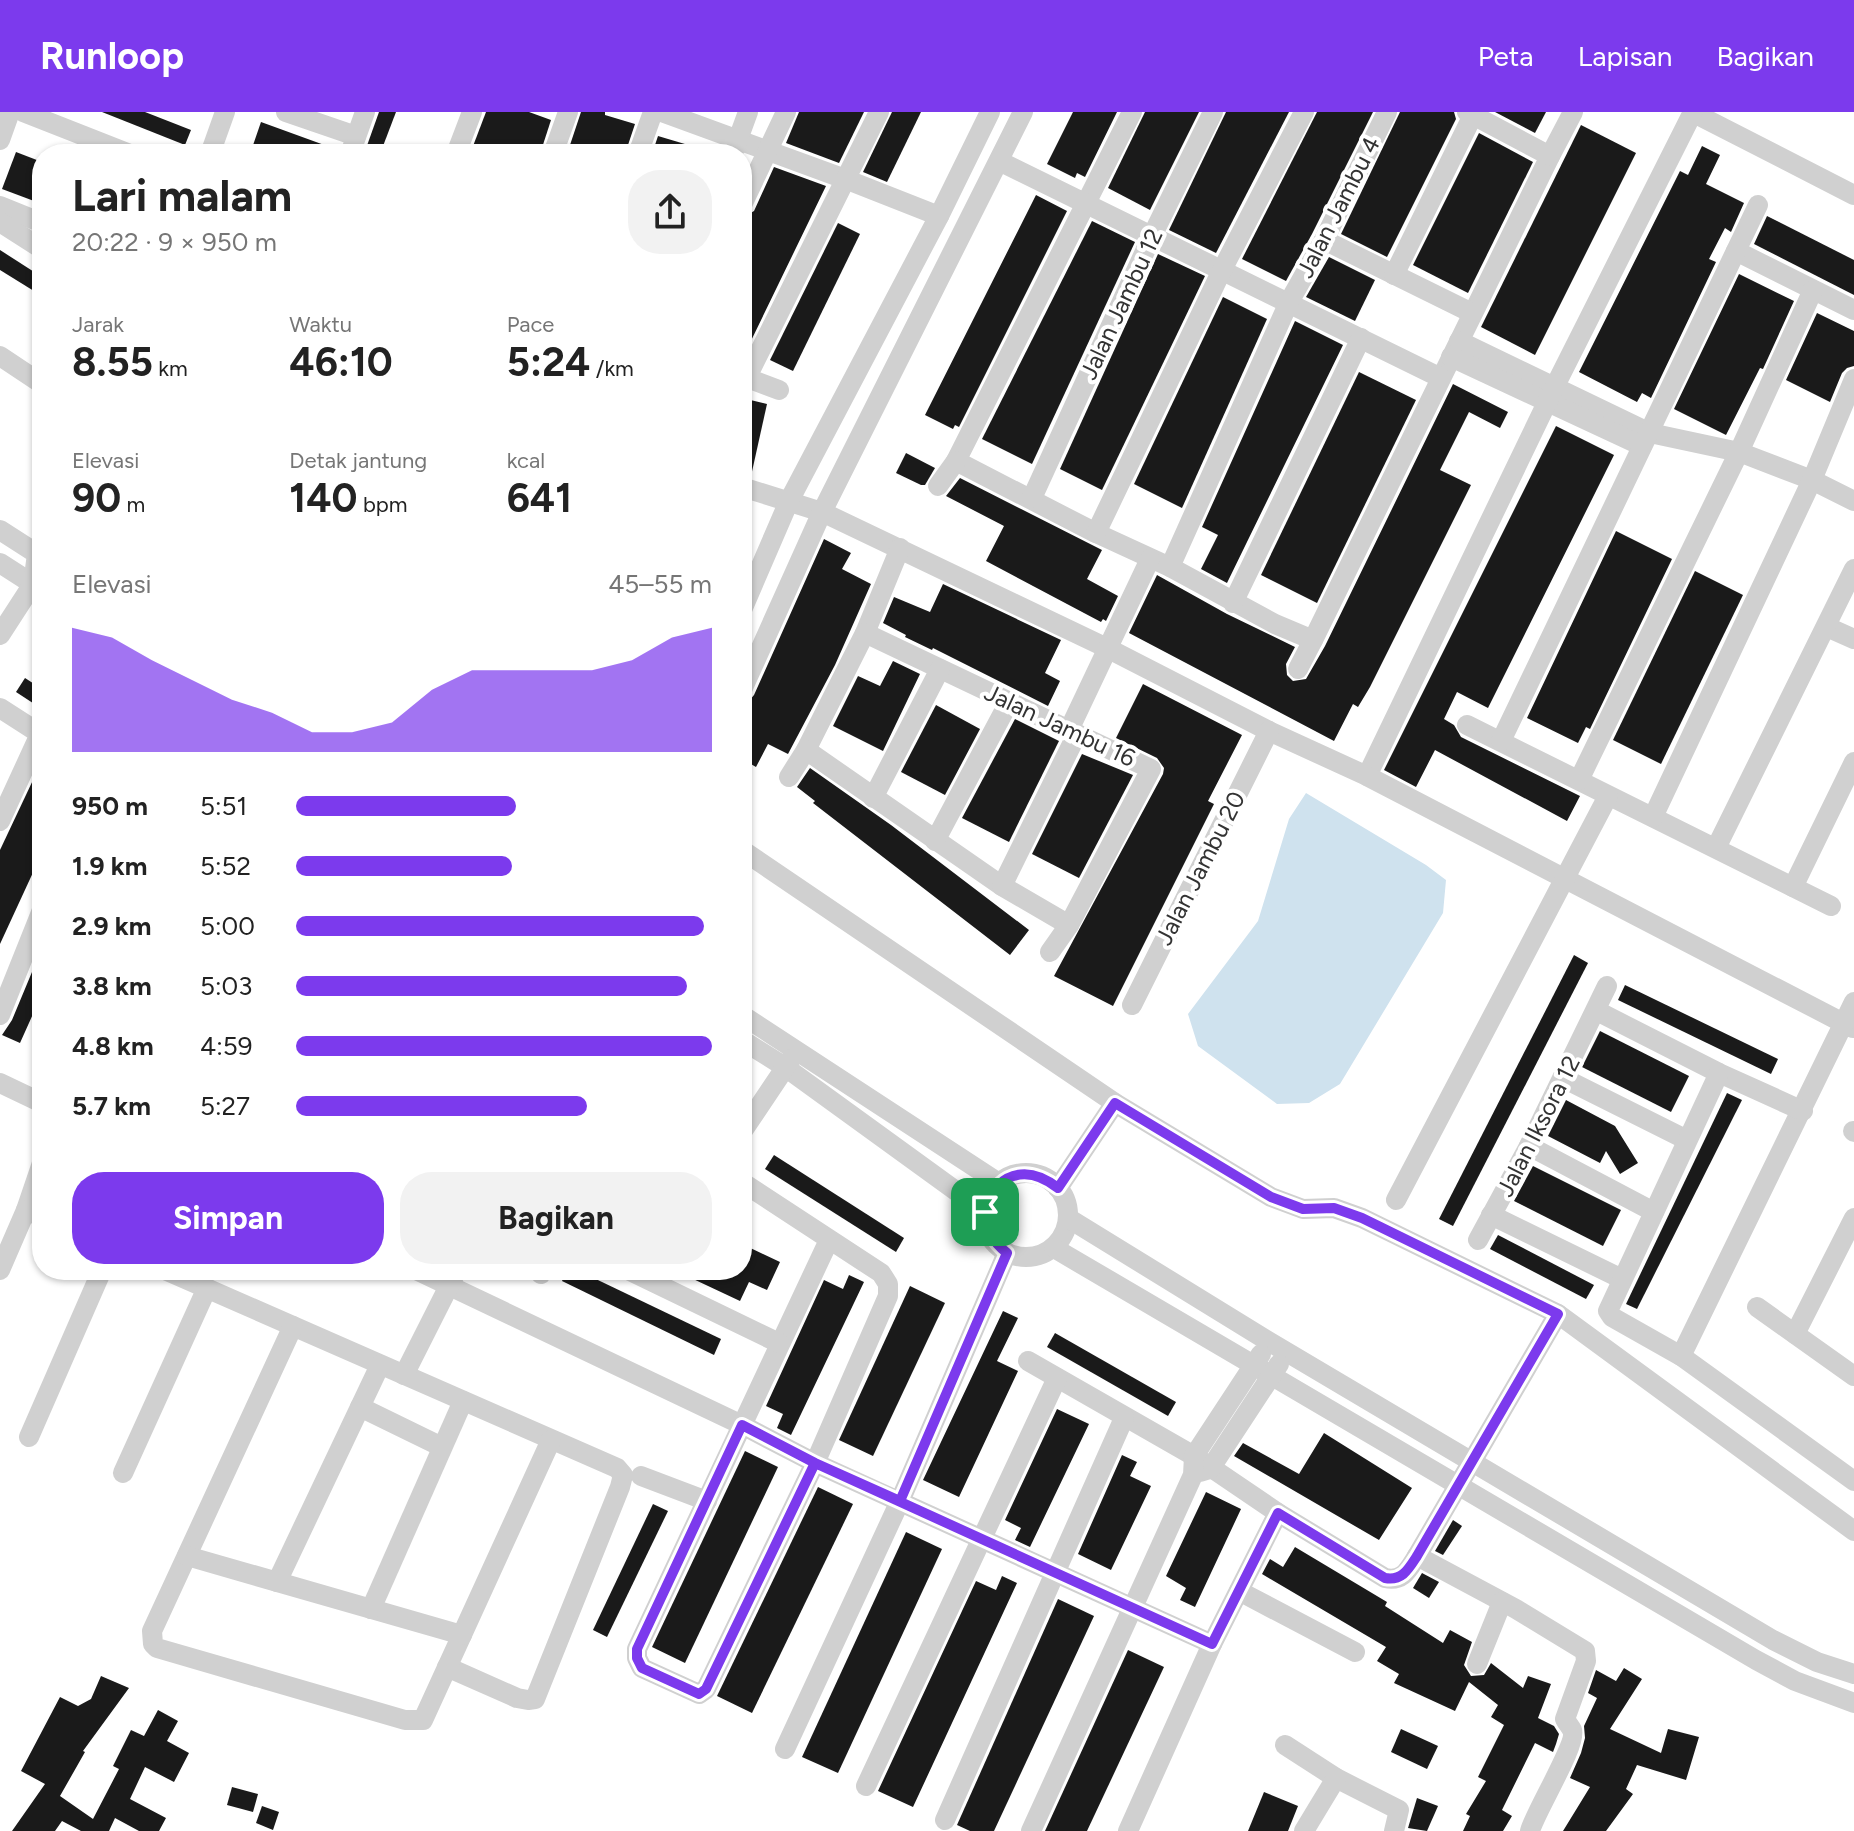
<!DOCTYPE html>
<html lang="id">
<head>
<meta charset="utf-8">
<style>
  body { margin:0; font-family:Figtree,sans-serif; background:#f2f2f2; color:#222; height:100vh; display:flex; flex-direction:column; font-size:30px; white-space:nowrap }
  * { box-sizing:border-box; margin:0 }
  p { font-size:26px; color:#767676 }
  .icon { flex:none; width:44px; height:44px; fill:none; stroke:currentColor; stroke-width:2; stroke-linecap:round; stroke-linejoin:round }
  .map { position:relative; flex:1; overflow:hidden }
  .panel { position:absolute; left:32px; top:32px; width:720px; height:1136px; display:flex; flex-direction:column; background:#fff; border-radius:32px; box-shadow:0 2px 6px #0004 }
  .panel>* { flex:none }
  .pin { position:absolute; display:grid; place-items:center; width:68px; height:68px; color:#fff; margin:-34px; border-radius:16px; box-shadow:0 4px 12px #0006 }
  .round { display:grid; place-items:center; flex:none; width:84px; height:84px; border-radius:32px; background:#f2f2f2 }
  .headline { display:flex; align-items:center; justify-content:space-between; height:136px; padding:0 40px }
  h1 { font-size:44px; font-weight:700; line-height:60px }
  .figures { display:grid; grid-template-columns:repeat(3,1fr); gap:12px; height:136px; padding:8px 40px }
  .figures div { display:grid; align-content:center }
  .figures b { font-size:40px; font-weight:700 }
  .figures small { font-size:22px; font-weight:400 }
  .figures p { font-size:22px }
  .chart { height:224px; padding:16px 40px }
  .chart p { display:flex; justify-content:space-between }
  .chart svg { width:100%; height:144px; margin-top:8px; fill:#7c3aed; opacity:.7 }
  .action { display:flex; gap:16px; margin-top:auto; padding:16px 40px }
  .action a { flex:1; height:92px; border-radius:32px; background:#7c3aed; color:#fff; font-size:32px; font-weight:700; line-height:92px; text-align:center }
  .action a+a { background:#f2f2f2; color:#222 }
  ul { padding:0 40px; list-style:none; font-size:26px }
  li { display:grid; grid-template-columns:128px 96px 1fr; align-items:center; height:60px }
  li i { height:20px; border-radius:10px; background:#7c3aed }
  header { display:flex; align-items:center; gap:48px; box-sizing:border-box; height:112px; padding:0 40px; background:#7c3aed; color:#fff }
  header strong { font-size:38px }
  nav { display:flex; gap:44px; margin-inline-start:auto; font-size:28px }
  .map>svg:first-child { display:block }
  .water { fill:#cfe2ee }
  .building { fill:#1a1a1a }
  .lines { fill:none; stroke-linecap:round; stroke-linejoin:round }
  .street { stroke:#d0d0d0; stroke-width:20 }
  .route-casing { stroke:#fff; stroke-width:16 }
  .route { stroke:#7c3aed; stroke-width:10 }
  .labels { text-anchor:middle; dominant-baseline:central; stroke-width:8; stroke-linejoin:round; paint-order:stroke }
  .street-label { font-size:24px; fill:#333; stroke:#fff }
</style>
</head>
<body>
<header>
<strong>Runloop</strong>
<nav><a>Peta</a><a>Lapisan</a><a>Bagikan</a></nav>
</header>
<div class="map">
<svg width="1854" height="1719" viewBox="0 0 1854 1719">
  <rect width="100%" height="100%" fill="#fff"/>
  <polygon class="water" points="1306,681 1426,753 1446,768 1443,801 1340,972 1309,991 1277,992 1198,934 1188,902 1258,809 1289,707"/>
  <g class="building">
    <polygon points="102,0 145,0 191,18 185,33"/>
    <polygon points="379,0 396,0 380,42 364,42"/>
    <polygon points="486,0 529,0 551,8 540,42 470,42"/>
    <polygon points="581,0 605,0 605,3 635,12 625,42 567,42"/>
    <polygon points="799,0 864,0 839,51 786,31"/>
    <polygon points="892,0 921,0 887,70 863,60"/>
    <polygon points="1073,0 1117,0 1085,65 1077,61 1075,66 1047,52"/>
    <polygon points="1145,0 1199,0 1150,98 1108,76"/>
    <polygon points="1226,0 1289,0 1216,141 1169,118"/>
    <polygon points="1317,0 1373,0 1312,122 1286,169 1242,147"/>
    <polygon points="1400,0 1454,0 1456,7 1387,145 1341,122"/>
    <polygon points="1495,0 1546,0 1535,21"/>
    <polygon points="261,10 338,38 337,42 250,42"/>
    <polygon points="1581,13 1636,41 1535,243 1481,215"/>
    <polygon points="1479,21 1533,50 1468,181 1413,153"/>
    <polygon points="658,24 705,38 705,42 652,42"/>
    <polygon points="1702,34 1720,43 1706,72 1744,91 1731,120 1725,116 1709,147 1716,150 1651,286 1642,281 1637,290 1579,260 1680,59 1688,63"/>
    <polygon points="16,40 42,50 42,92 2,77"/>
    <polygon points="774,55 826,74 747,237 742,234 742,106 754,99"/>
    <polygon points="1036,83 1067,99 959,315 955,313 953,317 925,303"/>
    <polygon points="1767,104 1854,148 1854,183 1754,132"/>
    <polygon points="1092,109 1135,130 1032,352 982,327"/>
    <polygon points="838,111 860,122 793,259 770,248"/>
    <polygon points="0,138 42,165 42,184 0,158"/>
    <polygon points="1158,142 1205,164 1102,378 1060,357"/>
    <polygon points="1329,145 1375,168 1355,209 1306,185"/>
    <polygon points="1739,162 1794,189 1763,257 1760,256 1726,323 1674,297"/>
    <polygon points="1223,185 1267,207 1182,396 1134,372"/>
    <polygon points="1817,201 1854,219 1854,254 1847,256 1842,261 1830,290 1786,268"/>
    <polygon points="1295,209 1343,233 1227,471 1201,457 1218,423 1202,415"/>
    <polygon points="1359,260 1416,288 1317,491 1261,463"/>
    <polygon points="1453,272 1508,300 1500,316 1469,300 1440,358 1471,373 1370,575 1358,595 1353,592 1334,629 1129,521 1157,463 1227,502 1295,535 1286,552 1287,563 1293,569 1306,567 1325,534"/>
    <polygon points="742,286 767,292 751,364 742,362"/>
    <polygon points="1556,314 1614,343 1488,596 1457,580 1444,607 1454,613 1461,625 1580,684 1567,709 1435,638 1416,675 1384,658"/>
    <polygon points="906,341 935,356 925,373 921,373 896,361"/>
    <polygon points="960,366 1102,438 1087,467 1118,484 1106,509 1103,507 1101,510 986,449 1004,414 946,384"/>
    <polygon points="1616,419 1672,447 1590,617 1586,615 1578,631 1527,606"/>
    <polygon points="824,427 851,441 842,457 871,472 835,553 788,642 768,632 756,655 742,647 742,591 749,589 754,583"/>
    <polygon points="1695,459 1743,483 1661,652 1613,628"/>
    <polygon points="943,472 1061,528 1045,561 1060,569 1048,594 933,536 932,538 905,525 906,523 883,511 894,485 930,500"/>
    <polygon points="893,549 920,562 883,639 833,614 858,564 880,574"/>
    <polygon points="25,566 42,577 42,597 16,580"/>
    <polygon points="1143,572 1242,623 1208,689 1214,692 1113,894 1054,864 1163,662 1164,656 1157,646 1116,626"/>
    <polygon points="936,593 980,617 945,683 901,660"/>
    <polygon points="1015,607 1059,629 1009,730 962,706"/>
    <polygon points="1082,642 1133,663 1079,766 1032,742"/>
    <polygon points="42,649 42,741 0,832 0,738"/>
    <polygon points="810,656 891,713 1029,818 1010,843 813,691 815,689 797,675"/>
    <polygon points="42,836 42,882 20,931 2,923 12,908"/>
    <polygon points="1574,843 1588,851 1453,1114 1439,1107"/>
    <polygon points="1625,873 1778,947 1771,962 1618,888"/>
    <polygon points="1600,919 1689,964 1671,1000 1582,955"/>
    <polygon points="1727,981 1742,988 1637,1197 1626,1192"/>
    <polygon points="1566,988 1615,1014 1638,1051 1620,1062 1606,1039 1600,1051 1548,1024"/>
    <polygon points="774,1043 904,1126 896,1140 765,1057"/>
    <polygon points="1533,1054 1621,1098 1603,1134 1514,1089"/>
    <polygon points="1498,1123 1594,1173 1586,1187 1490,1137"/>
    <polygon points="742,1132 780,1150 767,1178 749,1170 740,1189 674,1158 742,1158"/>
    <polygon points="567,1158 577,1158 721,1227 714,1243 562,1169"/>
    <polygon points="849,1163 864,1170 791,1323 777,1316 783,1302 766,1294 824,1168 843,1177"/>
    <polygon points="910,1174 945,1191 873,1344 839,1328"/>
    <polygon points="1003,1199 1018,1206 997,1249 1018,1259 959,1385 923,1368"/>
    <polygon points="1055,1221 1176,1290 1168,1304 1047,1235"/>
    <polygon points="1057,1297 1089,1312 1030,1435 1015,1428 1021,1416 1005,1408"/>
    <polygon points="1324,1321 1412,1376 1379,1428 1234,1344 1243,1331 1299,1362"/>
    <polygon points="745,1339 778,1355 685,1551 652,1535"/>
    <polygon points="1122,1343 1137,1350 1130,1364 1151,1374 1111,1458 1078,1442"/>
    <polygon points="818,1375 853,1392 752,1601 717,1584"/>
    <polygon points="1206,1380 1241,1397 1195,1495 1180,1488 1186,1476 1166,1464"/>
    <polygon points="653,1392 668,1399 607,1525 593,1518"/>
    <polygon points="1453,1408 1462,1414 1443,1443 1435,1439"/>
    <polygon points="906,1420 942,1437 838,1661 802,1645"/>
    <polygon points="1295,1435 1387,1490 1385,1494 1443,1531 1450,1518 1472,1530 1464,1553 1471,1564 1484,1563 1491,1551 1523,1576 1528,1564 1551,1572 1538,1606 1554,1614 1559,1622 1556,1632 1553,1640 1535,1631 1502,1698 1512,1704 1503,1719 1463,1719 1470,1704 1466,1702 1486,1669 1478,1665 1504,1613 1491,1605 1498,1593 1469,1570 1455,1599 1394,1571 1399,1562 1377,1549 1386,1535 1262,1462 1270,1447 1283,1455"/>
    <polygon points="1422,1461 1439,1470 1429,1486 1413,1476"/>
    <polygon points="1002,1464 1017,1471 913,1695 878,1679 976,1469 996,1478"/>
    <polygon points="1058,1487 1094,1504 994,1719 970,1719 957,1713"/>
    <polygon points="1128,1538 1164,1555 1087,1719 1045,1719"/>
    <polygon points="1624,1556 1642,1567 1610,1617 1661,1641 1668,1617 1699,1625 1686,1668 1637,1653 1626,1677 1633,1682 1606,1719 1563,1719 1590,1675 1570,1666 1581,1641 1585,1626 1584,1614 1597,1586 1588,1581 1596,1558 1616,1569"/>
    <polygon points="101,1564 129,1576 83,1639 85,1640 60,1684 93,1707 119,1657 113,1654 131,1618 144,1624 158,1598 178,1609 167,1629 189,1641 174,1670 145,1655 130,1687 166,1706 159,1719 139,1719 115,1706 109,1719 81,1719 62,1709 55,1719 12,1719 45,1672 21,1659 60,1585 78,1594 91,1587"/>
    <polygon points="1401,1617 1438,1634 1427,1657 1391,1640"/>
    <polygon points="232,1675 258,1682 253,1700 227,1693"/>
    <polygon points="1264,1680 1298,1694 1288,1719 1248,1719"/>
    <polygon points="1417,1686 1438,1694 1427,1719 1408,1716"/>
    <polygon points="262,1694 279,1700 273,1718 256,1711"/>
  </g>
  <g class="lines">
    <g class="street">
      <polyline points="23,0 130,42"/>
      <polyline points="286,0 356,24"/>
      <polyline points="662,0 845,67 939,104"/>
      <polyline points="1132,0 956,349 1096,421 1170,455 1275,512 1313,528 1550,44 1467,0"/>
      <polyline points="1692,0 1854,83"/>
      <polyline points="0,28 10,0"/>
      <polyline points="733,41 748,0"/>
      <polyline points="210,42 225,0"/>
      <polyline points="350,42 365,0"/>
      <polyline points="456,42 472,0"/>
      <polyline points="553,42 568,0"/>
      <polyline points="638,42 653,0"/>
      <polyline points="1550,44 1573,0"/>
      <polyline points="999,49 1441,266"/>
      <polyline points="742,93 786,0"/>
      <polyline points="0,94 42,111"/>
      <polyline points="0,110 42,137"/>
      <polyline points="1324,128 1472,201"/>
      <polyline points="1736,139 1854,198"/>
      <polyline points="1394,163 1473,3"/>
      <polyline points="1459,229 1650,321 1739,340 1812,368 1854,389"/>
      <polyline points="0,244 42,272"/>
      <polyline points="1451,245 1642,334"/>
      <polyline points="742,264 779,278"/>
      <polyline points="747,265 879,0"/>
      <polyline points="938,374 956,349"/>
      <polyline points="742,375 822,400 1109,537 1269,619 1367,664 1555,274 1693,0"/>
      <polyline points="1032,386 1152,124 1213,0"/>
      <polyline points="0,418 42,445"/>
      <polyline points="1096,421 1222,158 1304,0"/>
      <polyline points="900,436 865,521 806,638 1002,774 1069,813"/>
      <polyline points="0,451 42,478"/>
      <polyline points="1170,455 1289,190 1324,128 1387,0"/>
      <polyline points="1233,491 1361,226"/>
      <polyline points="742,498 789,389 939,104 990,0"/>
      <polyline points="1827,515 1854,527"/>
      <polyline points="865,521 1151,657 1069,813 1050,840"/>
      <polyline points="0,523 33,472 37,442"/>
      <polyline points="1298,557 1313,528"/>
      <polyline points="742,578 822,400 1023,0"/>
      <polyline points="0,596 42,623"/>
      <polyline points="1467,613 1831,794"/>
      <polyline points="1069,618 1150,447"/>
      <polyline points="1501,629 1758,93"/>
      <polyline points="1367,664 1853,916"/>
      <polyline points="789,665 806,638"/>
      <polyline points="1579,668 1739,340 1813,178"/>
      <polyline points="873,686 940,557"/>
      <polyline points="1653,705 1812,368 1854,267"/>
      <polyline points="0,709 40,622"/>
      <polyline points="935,729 1009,590"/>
      <polyline points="1716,736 1854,457"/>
      <path d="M742,738L1115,991L1271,1085L1303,1097L1334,1096L1362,1106L1558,1202L1417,1444C1408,1458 1403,1470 1385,1466L1278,1401L1194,1344L1028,1249"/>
      <polyline points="1002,774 1077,622"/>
      <polyline points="1793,775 1854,650"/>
      <polyline points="1854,890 1681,1244 1854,1369"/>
      <polyline points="1132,893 1269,619"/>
      <polyline points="1597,899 1719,961 1803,999"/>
      <polyline points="0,903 42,798"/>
      <polyline points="742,903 999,1071"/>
      <polyline points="742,928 785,955 985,1100"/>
      <polyline points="1563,966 1687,1028"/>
      <polyline points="0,971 42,991"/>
      <polyline points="1853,1019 1854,1020"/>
      <polyline points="742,1020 791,947"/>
      <polyline points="1529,1034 1654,1100"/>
      <polyline points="42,1051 26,1098 42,1105"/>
      <circle cx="1026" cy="1103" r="42"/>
      <polyline points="742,1070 881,1161 888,1172 888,1184 815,1351 706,1577 699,1582 642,1556 637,1546 637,1537 829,1128"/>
      <polyline points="1058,1076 1115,991"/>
      <polyline points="1396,1088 1608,684"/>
      <polyline points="1491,1103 1622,1167"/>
      <polyline points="1068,1106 1268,1229 1773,1528 1817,1550 1854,1562"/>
      <polyline points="1478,1128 1529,1034 1607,874"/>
      <polyline points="1054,1136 1756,1548 1795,1569 1854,1591"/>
      <polyline points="0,1158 26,1098"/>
      <polyline points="165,1158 617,1356 623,1363 620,1375 535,1587 528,1588 517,1586 447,1555"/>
      <polyline points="416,1158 742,1313 815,1351 1212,1532"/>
      <polyline points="628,1158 779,1231"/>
      <polyline points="541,1162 543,1158"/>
      <polyline points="1757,1195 1854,1264"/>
      <polyline points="1558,1202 1854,1419"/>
      <polyline points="293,1214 152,1519 153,1532 157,1536 405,1608 423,1608 551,1328"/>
      <polyline points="1795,1222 1854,1106"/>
      <polyline points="1681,1244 1612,1205 1608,1199 1719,961"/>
      <polyline points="404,1263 457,1158"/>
      <polyline points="360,1295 442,1335"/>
      <polyline points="29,1325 102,1158"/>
      <polyline points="1200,1360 1210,1357 1279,1252"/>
      <polyline points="123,1361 207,1176"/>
      <polyline points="641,1364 707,1389"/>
      <polyline points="187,1444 462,1523"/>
      <path d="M1417,1444L1516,1497L1585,1539L1586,1549L1565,1607C1567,1611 1570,1614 1572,1618C1578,1631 1535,1700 1530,1719"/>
      <polyline points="277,1470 380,1253"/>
      <polyline points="1239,1479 1355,1540"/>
      <polyline points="371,1497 463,1289"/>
      <polyline points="1477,1552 1502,1490"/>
      <polyline points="1285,1633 1336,1666 1399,1698 1394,1719"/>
      <polyline points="785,1637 900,1389 1007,1141"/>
      <polyline points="866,1674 1057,1266"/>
      <polyline points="945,1708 1124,1306"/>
      <polyline points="1031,1719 1193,1363 1194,1344 1261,1242"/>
      <polyline points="1128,1719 1212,1532 1278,1401"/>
      <polyline points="1304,1719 1336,1666"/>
    </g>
  </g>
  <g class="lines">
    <g class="route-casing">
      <path id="route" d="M985,1100C987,1119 992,1129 1007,1141L900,1389L815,1351L742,1313L637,1537V1546L642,1556L699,1582L706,1577L815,1351L1212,1532L1278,1401L1385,1466C1402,1469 1408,1458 1417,1444L1558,1202L1362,1106L1334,1096L1303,1097L1271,1085L1115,991L1058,1076C1026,1051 995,1061 985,1100"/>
    </g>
    <use href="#route" class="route"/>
  </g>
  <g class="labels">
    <g class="street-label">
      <text transform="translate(1338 95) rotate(-63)">Jalan Jambu 4</text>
      <text transform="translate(1121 192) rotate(-65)">Jalan Jambu 12</text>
      <text transform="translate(1060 613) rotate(25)">Jalan Jambu 16</text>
      <text transform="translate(1200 756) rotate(-63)">Jalan Jambu 20</text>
      <text transform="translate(1538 1014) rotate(-63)">Jalan Iksora 12</text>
    </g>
  </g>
</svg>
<div class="pin" style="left:985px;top:1100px;background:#1e9e55"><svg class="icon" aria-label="arrive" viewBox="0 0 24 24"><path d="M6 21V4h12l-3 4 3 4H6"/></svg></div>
<section class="panel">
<div class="headline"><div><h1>Lari malam</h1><p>20:22 · 9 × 950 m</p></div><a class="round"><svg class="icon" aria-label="share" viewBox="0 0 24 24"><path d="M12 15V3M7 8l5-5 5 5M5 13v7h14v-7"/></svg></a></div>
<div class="figures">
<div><p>Jarak</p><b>8.55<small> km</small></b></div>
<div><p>Waktu</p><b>46:10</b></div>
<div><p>Pace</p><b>5:24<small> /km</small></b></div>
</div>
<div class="figures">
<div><p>Elevasi</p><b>90<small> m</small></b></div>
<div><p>Detak jantung</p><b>140<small> bpm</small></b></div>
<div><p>kcal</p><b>641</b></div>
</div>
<div class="chart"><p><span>Elevasi</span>45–55 m</p>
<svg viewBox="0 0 160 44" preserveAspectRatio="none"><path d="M0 44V6L10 9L20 16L30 22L40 28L50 32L60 38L70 38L80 35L90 25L100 19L110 19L120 19L130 19L140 16L150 9L160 6V44z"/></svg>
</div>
<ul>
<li><b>950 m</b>5:51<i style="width:53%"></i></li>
<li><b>1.9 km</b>5:52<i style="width:52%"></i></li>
<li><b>2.9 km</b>5:00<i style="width:98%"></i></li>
<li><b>3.8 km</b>5:03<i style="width:94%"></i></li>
<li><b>4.8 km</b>4:59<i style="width:100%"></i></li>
<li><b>5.7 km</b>5:27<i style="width:70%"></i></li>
</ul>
<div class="action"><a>Simpan</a><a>Bagikan</a></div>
</section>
</div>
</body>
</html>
